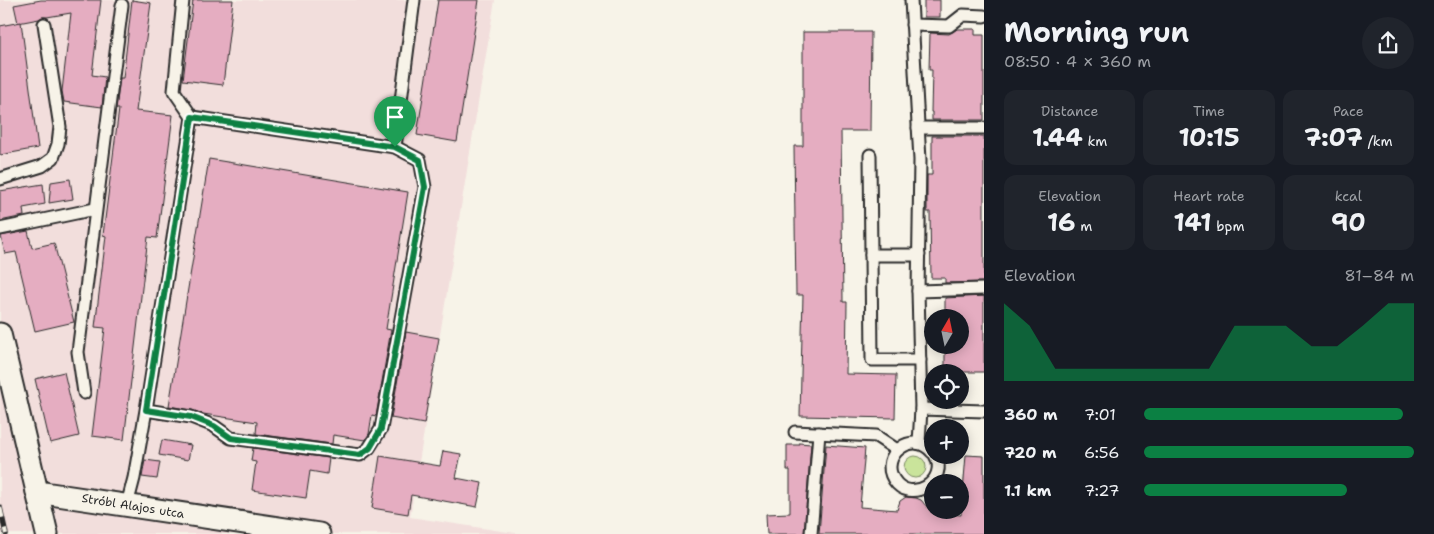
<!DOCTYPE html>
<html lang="en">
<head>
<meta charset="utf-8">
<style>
  body { margin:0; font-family:"Shantell Sans",sans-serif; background:#20242c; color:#f1f3f6; height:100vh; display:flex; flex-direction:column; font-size:19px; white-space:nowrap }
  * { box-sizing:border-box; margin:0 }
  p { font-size:16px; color:#9ea1a6 }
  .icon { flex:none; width:28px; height:28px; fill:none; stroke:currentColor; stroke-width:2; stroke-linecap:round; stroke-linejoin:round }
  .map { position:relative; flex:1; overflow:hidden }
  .drawer { display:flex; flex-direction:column; background:#171b24; width:450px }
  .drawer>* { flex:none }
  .needle { width:32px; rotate:9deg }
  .buttons { position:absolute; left:924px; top:309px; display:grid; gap:10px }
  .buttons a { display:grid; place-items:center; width:45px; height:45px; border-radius:50%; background:#171b24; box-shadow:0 2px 12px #0003; font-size:25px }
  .pin { position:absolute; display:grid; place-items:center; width:42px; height:42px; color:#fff; margin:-51px -21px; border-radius:50% 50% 50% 0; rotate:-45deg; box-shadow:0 0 5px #0007 }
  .pin .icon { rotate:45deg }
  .round { display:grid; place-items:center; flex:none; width:52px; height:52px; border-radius:26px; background:#20242c }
  .headline { display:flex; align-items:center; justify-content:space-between; height:85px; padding:0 20px }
  h1 { font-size:28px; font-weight:700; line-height:38px }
  .stats { display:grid; grid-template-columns:repeat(3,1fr); gap:8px; height:85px; padding:5px 20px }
  .stats div { display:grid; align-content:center; border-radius:12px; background:#20242c; text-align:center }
  .stats b { font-size:25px; font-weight:700 }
  .stats small { font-size:14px; font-weight:400 }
  .stats p { font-size:14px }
  .chart { height:140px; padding:10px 20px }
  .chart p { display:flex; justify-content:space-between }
  .chart svg { width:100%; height:90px; margin-top:5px; fill:#0b8043; opacity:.7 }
  ul { padding:0 20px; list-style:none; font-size:16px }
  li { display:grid; grid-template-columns:80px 60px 1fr; align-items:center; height:38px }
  li i { height:12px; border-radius:6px; background:#0b8043 }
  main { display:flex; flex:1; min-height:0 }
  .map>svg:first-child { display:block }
  .built { fill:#f2dedc }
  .green { fill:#cae49b; stroke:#7a8863 }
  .building { fill:#e5adc1; stroke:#2b2b2b }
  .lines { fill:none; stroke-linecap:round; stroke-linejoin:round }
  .lane-casing { stroke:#2b2b2b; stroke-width:15 }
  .street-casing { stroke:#2b2b2b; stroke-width:25 }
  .lane { stroke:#f7f3e8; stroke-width:11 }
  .street { stroke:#f7f3e8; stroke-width:21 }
  .rail-casing { stroke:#2b2b2b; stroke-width:5.5 }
  .rail { stroke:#f7f3e8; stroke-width:4; stroke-dasharray:11; stroke-linecap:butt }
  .route-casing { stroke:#fff; stroke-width:10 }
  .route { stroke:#0b8043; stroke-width:6 }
  .labels { text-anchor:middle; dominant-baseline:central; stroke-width:4; stroke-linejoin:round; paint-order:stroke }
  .street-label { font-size:12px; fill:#2b2b2b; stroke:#f7f3e8 }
</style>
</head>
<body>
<main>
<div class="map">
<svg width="984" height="534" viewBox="0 0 984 534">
  <rect width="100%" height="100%" fill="#f7f3e8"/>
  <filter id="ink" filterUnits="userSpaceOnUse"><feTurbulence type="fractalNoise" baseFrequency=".02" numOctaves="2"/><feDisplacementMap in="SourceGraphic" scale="10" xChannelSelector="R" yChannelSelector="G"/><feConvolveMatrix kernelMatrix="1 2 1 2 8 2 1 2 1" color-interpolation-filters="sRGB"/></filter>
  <g filter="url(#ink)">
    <polygon class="built" points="0,0 495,0 410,517 521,534 0,534"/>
    <circle class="green" cx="915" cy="467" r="11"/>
    <g class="building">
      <polygon points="41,0 101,0 92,75 105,77 102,107 64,102 62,91 71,13 47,17 42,17 39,19 18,23 14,5"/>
      <polygon points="132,0 151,3 136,111 173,115 157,238 148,237 124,440 92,436 105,328 95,327 106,236 103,235 119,109 116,109 120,78 123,78"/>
      <polygon points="193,0 233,0 223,85 183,80"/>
      <polygon points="438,0 479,0 457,142 417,135"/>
      <rect x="924" y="0" width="16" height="17"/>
      <polygon points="21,22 38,148 0,155 0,26"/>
      <polygon points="957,29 975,29 975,35 984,35 984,120 932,120 932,112 931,112 932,70 929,70 930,33 949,34"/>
      <polygon points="803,32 871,32 870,131 841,131 843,302 847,302 846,374 896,375 895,418 800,416 803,295 796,295 794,146 803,146"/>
      <polygon points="932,136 984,136 984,282 945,283 945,278 931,278 930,212 927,212 927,175 932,175"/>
      <polygon points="209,159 408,192 386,329 391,330 376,416 372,415 369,434 365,440 333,435 332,444 256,434 257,422 203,414 192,410 169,406"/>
      <polygon points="70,179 73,199 49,203 51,182"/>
      <polygon points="43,184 45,204 23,208 24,216 0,221 0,191"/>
      <polygon points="28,231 32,248 54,243 74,322 35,331 16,252 5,254 1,236"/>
      <polygon points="984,296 984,372 945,372 945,345 960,345 960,318 945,318 945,298"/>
      <polygon points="406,332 439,338 424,424 391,418"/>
      <polygon points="64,372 79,436 50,443 35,379"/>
      <polygon points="162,440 191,445 188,460 159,455"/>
      <polygon points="799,443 811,444 804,534 767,534 766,514 790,513 790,470 787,470 787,445 799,445"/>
      <polygon points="826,445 865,448 860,507 897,510 900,501 906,497 916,498 921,500 932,513 961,515 966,455 984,456 984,534 819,534"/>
      <polygon points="253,448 329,458 327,474 310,471 306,498 252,490 256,462 251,461"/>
      <polygon points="443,451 461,454 456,478 482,483 477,507 411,495 408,514 372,508 380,456 440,466"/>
      <polygon points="145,460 160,462 157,479 142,477"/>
    </g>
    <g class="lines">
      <g class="lane-casing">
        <g id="lane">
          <polyline points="183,0 174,91 192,117"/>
          <polyline points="911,0 920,160 918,291 921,409 919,443"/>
          <polyline points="912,25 949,26 963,15 984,16"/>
          <polyline points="918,128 984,128"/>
          <polyline points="395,147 414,0"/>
          <polyline points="870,155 871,255 919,255"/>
          <polyline points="0,179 42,166 53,158 58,144 60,127 44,24"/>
          <polyline points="0,229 95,209"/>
          <polyline points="871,255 872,360 920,360"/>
          <polyline points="918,291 984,289"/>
          <polyline points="84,393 78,352 122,5"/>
          <polyline points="921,409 984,411"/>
          <polyline points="795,432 876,436 897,450"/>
          <path d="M932,452C914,429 878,455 894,480C910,505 950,481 935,455"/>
          <polyline points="127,505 134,478 146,410 192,117 395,147 420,160 425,187 381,429 369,448 360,455 231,438 214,426 191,417 146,410"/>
          <polyline points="811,534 819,433"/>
        </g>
      </g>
      <g class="street-casing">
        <g id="street">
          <polyline points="0,334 47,534"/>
          <polyline points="37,492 319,534"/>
        </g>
      </g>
      <use href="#lane" class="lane"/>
      <use href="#street" class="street"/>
      <g class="rail-casing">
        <polyline id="rail" points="0,507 6,534"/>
      </g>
      <use href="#rail" class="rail"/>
    </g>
  </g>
  <g class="lines" filter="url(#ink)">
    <g class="route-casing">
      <polygon id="route" points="192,117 395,147 420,160 425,187 381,429 370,448 360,455 231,438 214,426 191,417 146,410"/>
    </g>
    <use href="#route" class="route"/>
  </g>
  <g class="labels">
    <g class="street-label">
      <text transform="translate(133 506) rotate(9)">Stróbl Alajos utca</text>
    </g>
  </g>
</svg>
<div class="buttons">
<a><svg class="needle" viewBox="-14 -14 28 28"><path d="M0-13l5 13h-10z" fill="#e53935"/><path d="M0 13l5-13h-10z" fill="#9ea1a6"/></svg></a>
<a><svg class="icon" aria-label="locate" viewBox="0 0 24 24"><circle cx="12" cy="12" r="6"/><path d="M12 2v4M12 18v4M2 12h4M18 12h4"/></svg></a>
<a>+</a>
<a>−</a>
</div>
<div class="pin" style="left:395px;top:147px;background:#1e9e55"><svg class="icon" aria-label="arrive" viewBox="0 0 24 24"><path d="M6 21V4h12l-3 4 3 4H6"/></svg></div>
</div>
<section class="drawer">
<div class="headline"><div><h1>Morning run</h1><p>08:50 · 4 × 360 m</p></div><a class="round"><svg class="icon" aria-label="share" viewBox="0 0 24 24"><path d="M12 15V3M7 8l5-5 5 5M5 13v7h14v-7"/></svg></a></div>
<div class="stats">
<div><p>Distance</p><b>1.44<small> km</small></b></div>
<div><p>Time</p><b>10:15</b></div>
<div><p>Pace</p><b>7:07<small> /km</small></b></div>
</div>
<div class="stats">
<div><p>Elevation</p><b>16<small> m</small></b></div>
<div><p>Heart rate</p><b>141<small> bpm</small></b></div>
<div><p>kcal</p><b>90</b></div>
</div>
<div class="chart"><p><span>Elevation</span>81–84 m</p>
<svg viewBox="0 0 160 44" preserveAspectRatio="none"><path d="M0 44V6L10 17L20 38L30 38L40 38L50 38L60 38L70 38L80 38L90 17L100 17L110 17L120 27L130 27L140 17L150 6L160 6V44z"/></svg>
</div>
<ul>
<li><b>360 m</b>7:01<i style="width:96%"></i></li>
<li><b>720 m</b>6:56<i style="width:100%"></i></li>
<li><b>1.1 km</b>7:27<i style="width:75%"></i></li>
</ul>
</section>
</main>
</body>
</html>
